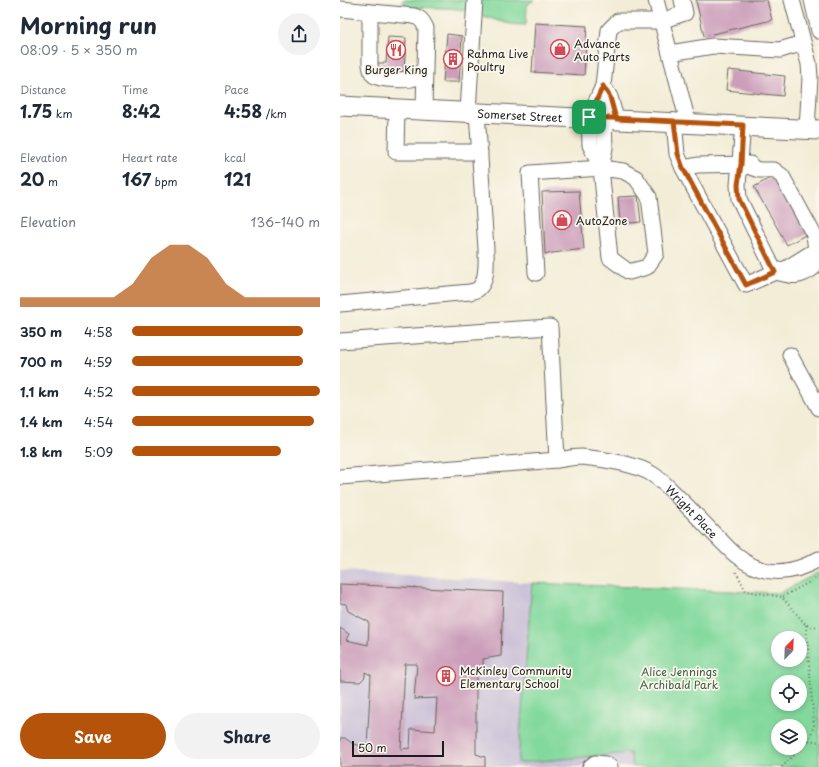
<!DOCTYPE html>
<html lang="en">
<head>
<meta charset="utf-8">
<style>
  body { margin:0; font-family:"Playpen Sans",sans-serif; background:#f2f2f3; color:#1f2937; height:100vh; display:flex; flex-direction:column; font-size:15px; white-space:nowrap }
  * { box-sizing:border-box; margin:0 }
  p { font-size:13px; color:#747a83 }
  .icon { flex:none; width:22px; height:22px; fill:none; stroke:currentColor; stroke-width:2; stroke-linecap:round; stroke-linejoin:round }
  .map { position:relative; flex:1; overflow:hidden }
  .sheet { display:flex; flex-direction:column; background:#fff; width:340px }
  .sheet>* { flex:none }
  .needle { width:26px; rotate:23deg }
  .controls { position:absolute; left:431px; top:631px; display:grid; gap:8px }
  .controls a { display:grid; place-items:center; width:36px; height:36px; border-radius:50%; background:#fff; box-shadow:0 2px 6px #0003; font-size:20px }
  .scale { position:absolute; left:12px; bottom:10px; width:92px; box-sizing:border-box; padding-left:4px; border:2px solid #1c1c1c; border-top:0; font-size:11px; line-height:14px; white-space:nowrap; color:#1c1c1c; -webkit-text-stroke:3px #fbf7ec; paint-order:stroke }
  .pin { position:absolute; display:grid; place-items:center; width:34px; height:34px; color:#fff; margin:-17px; border-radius:8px; box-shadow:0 2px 6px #0006 }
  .round { display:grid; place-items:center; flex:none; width:42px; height:42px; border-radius:21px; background:#f2f2f3 }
  .headline { display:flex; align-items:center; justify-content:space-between; height:68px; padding:0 20px }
  h1 { font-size:22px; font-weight:700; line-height:30px }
  .metrics { display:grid; grid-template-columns:repeat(3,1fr); gap:6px; height:68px; padding:4px 20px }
  .metrics div { display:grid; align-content:center }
  .metrics b { font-size:17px; font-weight:700 }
  .metrics small { font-size:11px; font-weight:400 }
  .metrics p { font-size:11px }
  .chart { height:112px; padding:8px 20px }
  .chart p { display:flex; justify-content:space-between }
  .chart svg { width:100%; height:72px; margin-top:4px; fill:#b45309; opacity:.7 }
  .cta { display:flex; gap:8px; margin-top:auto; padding:8px 20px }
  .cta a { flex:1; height:46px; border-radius:24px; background:#b45309; color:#fff; font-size:16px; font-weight:700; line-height:46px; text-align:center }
  .cta a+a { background:#f2f2f3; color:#1f2937 }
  ul { padding:0 20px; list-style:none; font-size:13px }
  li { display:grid; grid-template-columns:64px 48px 1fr; align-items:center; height:30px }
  li i { height:10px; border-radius:5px; background:#b45309 }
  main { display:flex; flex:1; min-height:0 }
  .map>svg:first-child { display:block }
  .industrial { fill:#c9bfd7 }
  .green { fill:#83d99d; stroke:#507a5c; fill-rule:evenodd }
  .building { fill:#cb9dba; fill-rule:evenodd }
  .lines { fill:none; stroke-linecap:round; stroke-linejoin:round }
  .minor-casing { stroke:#67655d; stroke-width:17 }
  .major-casing { stroke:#67655d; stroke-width:21 }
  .path { stroke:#67655d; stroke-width:2; stroke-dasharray:1 3; stroke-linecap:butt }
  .minor { stroke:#fff; stroke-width:15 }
  .major { stroke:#fff; stroke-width:19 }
  .route-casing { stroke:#fff; stroke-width:8 }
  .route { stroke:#b45309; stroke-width:5 }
  .labels { text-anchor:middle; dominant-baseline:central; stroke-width:3.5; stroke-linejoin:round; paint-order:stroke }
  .poi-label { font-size:11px; fill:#1c1c1c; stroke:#fbf7ec; text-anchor:start }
  .street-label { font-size:11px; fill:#1c1c1c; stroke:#fbf7ec }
  .park-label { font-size:11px; fill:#405e49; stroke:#fbf7ec }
</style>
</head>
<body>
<main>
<section class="sheet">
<div class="headline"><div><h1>Morning run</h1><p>08:09 · 5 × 350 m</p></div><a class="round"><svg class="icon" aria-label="share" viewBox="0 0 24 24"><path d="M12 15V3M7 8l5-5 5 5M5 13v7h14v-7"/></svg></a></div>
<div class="metrics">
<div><p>Distance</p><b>1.75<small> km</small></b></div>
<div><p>Time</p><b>8:42</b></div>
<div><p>Pace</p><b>4:58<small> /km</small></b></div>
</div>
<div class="metrics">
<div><p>Elevation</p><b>20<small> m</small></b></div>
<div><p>Heart rate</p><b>167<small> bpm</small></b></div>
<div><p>kcal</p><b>121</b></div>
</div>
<div class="chart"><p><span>Elevation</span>136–140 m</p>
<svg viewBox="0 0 160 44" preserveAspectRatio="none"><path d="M0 44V38L10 38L20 38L30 38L40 38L50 38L60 30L70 14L80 6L90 6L100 14L110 30L120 38L130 38L140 38L150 38L160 38V44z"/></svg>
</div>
<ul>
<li><b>350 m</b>4:58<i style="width:91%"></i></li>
<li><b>700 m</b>4:59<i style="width:91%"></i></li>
<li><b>1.1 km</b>4:52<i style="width:100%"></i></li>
<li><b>1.4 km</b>4:54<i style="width:97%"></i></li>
<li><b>1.8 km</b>5:09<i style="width:79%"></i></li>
</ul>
<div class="cta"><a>Save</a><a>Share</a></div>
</section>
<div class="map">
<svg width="479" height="767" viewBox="0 0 479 767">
  <rect width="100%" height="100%" fill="#fbf7ec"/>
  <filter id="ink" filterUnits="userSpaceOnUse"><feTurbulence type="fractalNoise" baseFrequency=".025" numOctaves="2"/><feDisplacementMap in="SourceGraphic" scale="8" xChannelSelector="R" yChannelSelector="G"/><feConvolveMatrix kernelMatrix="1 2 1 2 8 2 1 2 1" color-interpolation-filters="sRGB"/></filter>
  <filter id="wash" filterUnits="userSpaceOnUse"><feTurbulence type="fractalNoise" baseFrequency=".012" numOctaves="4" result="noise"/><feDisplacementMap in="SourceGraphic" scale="16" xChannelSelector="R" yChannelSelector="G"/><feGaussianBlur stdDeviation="0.9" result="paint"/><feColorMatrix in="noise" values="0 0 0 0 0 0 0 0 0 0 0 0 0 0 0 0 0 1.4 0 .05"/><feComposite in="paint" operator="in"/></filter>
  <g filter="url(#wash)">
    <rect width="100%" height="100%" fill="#f3edd7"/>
    <polygon class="industrial" points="0,571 192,583 178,763 290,753 293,767 0,767"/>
    <g class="green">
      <path d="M63,0H194L187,5L186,25C161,26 146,14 123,10C105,7 82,8 63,7Z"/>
      <path d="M479,572V767H293L290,753L178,763L192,583L440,593ZM438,638H460V660H438ZM438,682H460V704H438ZM438,726H460V748H438Z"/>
    </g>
    <g id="blocks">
      <g class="building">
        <polygon points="356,0 427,0 432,20 364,36"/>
        <polygon points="195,23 247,26 244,75 192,72"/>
        <polygon points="107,34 122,36 119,82 103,82"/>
        <polygon points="48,37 66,38 64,71 36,70 37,63 46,63"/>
        <polygon points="388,70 445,76 443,96 386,90"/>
        <polygon points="437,174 469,233 447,245 414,187"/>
        <polygon points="239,191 244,249 205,254 202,192"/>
        <polygon points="298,196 301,222 280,224 278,197"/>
        <path d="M0,584L163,592L161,656L143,659V667L136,669V754L145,757V767H1L0,765V738H5L13,744L27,747L31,675L25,672V677L20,682L0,681V628L9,634L6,640L28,645L29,622L8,611L6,604L0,603ZM65,664H77L74,699L97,698L95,731L71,729L70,748L61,749Z"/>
      </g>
    </g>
  </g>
  <g filter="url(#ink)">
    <use href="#blocks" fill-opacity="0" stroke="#67655d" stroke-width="1"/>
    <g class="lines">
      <g class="minor-casing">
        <g id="minor">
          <polyline points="316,0 348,122"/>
          <polyline points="452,0 469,64 470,78 467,129"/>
          <polyline points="472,0 479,31"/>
          <path d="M0,9L74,16C81,18 83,22 86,28L84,109"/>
          <path d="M28,12L30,21V65C31,69 31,74 35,76C41,80 69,81 75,78C78,76 81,71 84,69"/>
          <polyline points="330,53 373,46 440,50 463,43"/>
          <polyline points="263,86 269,30 278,21 321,21 345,13 342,0"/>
          <polyline points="57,108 56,152 140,152"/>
          <polyline points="128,111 135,0"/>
          <polyline points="334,121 337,154 343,168 406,285 435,272 399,199 398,185 403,125"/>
          <polyline points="401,164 419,170 434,170 442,176 474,235 476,250 447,268 435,272"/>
          <polyline points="261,168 250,145 249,117 263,86 270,97 276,119"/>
          <polyline points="343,168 358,165 410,164"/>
          <path d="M436,272C452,276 458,279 473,268L476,250"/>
          <polyline points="196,273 190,173 261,168 283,171 296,178 309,197 316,254 307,267 289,272 270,258 261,168 265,148 264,118"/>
          <path d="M0,304L130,292C133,291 137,291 139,288C148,280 146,261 146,249L137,112"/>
          <polyline points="0,341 210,327 217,460"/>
          <polyline points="450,355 479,408"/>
          <path id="s1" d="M0,477L217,460C225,459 233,457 241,457C262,459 294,463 312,474C322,480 331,490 339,498C351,510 363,522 375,535C383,542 389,550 397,556C424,578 451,575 479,559"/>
          <polyline points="250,767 255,763 265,764 270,767"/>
        </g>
      </g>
      <g class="major-casing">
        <g id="major">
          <path id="s2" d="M0,106L479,130"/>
        </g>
      </g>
      <g class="path">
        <polyline points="396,572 406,591 442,597"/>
        <polyline points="479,577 442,597 466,625 479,627"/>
        <polyline points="466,625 474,725 469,740 479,742"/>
        <polyline points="442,767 469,740"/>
      </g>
      <use href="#minor" class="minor"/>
      <use href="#major" class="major"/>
    </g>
  </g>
  <g class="lines" filter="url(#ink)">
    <g class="route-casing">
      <path id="route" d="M249,117L334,121L338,154L343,168L406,285L435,272L399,199L398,185L401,164L403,125C361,123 318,121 276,119L270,97L263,86L249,117"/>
    </g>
    <use href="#route" class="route"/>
  </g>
  <defs>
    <g id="shop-ring" transform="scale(1)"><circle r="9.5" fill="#fbf7ec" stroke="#d1495b" stroke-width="1.5"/><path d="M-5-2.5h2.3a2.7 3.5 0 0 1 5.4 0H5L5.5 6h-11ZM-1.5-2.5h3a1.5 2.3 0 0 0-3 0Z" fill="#d1495b"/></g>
    <g id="restaurant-ring" transform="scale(1)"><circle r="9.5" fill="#fbf7ec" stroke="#d1495b" stroke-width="1.5"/><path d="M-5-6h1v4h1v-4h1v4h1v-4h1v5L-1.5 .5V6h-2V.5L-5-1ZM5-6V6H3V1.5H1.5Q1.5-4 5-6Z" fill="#d1495b"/></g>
    <g id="building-ring" transform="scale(1)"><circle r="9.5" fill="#fbf7ec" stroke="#d1495b" stroke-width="1.5"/><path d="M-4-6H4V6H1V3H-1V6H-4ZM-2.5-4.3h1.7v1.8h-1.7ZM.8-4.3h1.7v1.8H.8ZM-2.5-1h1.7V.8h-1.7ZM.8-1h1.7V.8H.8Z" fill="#d1495b"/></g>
  </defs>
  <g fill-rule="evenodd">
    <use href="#shop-ring" x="220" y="49"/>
    <use href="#restaurant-ring" x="56" y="50"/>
    <use href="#building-ring" x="113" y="59"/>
    <use href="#shop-ring" x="222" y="220"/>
    <use href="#building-ring" x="106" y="676"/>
  </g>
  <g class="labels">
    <g class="poi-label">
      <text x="234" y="43">Advance<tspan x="234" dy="13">Auto Parts</tspan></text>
      <text x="127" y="53">Rahma Live<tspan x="127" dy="13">Poultry</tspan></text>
      <text x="56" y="69" text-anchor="middle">Burger King</text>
      <text x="236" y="220">AutoZone</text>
      <text x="120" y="670">McKinley Community<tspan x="120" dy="13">Elementary School</tspan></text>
    </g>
    <g class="street-label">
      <text stroke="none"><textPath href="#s2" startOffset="180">Somerset Street</textPath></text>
      <text stroke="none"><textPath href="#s1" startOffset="370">Wright Place</textPath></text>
    </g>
    <g class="park-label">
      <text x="339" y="671">Alice Jennings<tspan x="339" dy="13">Archibald Park</tspan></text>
    </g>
  </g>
</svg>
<div class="controls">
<a><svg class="needle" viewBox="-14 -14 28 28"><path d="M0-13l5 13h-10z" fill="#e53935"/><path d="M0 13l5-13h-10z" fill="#747a83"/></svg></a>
<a><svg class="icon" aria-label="locate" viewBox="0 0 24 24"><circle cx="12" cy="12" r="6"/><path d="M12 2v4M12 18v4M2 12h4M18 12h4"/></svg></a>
<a><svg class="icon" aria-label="layers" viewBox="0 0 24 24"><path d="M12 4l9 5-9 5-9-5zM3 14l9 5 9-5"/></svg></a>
</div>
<div class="scale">50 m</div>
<div class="pin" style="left:249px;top:117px;background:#1e9e55"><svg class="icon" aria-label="arrive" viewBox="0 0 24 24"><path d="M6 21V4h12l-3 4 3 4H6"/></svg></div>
</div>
</main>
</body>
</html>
